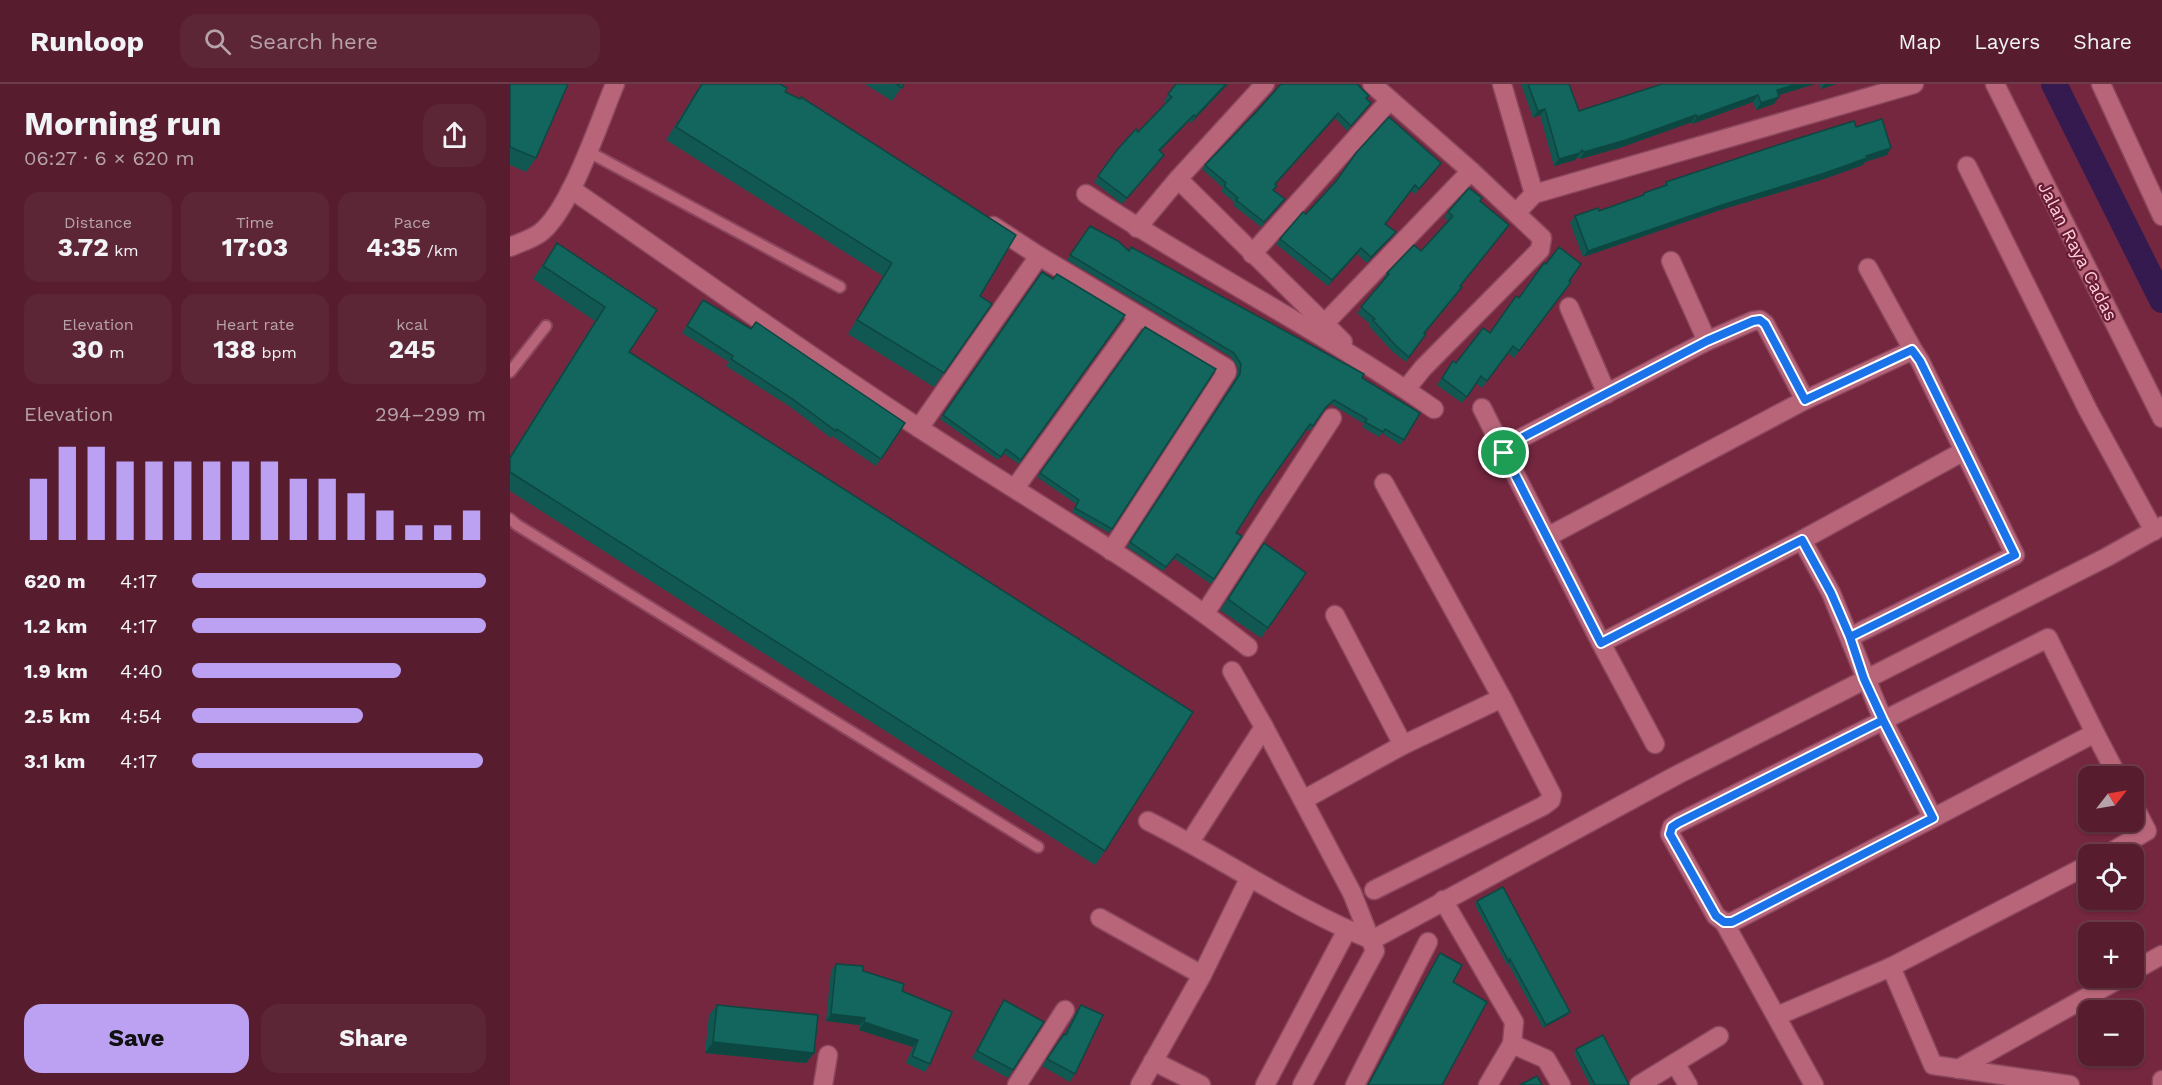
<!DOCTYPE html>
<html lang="en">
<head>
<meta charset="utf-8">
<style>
  body { margin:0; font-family:"Work Sans",sans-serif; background:#5d2636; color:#f1f3f6; height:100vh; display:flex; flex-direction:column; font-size:22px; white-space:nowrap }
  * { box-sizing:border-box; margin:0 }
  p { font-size:20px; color:#b6a2aa }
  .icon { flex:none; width:33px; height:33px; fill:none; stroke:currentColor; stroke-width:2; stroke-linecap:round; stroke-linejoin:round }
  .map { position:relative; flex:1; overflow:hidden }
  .sheet { display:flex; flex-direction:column; background:#571d2e; width:510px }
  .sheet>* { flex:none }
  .needle { width:39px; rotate:59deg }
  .fabs { position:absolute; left:1568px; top:682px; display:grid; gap:12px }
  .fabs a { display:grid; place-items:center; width:66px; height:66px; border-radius:12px; background:#571d2e; box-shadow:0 2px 4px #0004,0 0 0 2px #6d3b4a; font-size:30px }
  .pin { position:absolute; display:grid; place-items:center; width:51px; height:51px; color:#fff; margin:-26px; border:3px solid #fff; border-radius:50%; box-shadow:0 2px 6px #0007 }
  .round { display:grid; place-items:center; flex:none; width:63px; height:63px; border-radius:18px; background:#5d2636 }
  .overview { display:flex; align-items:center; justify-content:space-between; height:102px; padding:0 24px }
  h1 { font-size:33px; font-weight:700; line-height:45px }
  .metrics { display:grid; grid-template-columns:repeat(3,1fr); gap:9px; height:102px; padding:6px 24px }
  .metrics div { display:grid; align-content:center; border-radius:15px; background:#5d2636; text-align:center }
  .metrics b { font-size:26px; font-weight:700 }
  .metrics small { font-size:16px; font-weight:400 }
  .metrics p { font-size:16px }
  .chart { height:168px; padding:12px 24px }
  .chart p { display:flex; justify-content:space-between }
  .chart svg { width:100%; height:108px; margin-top:6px; stroke:#bca0f2; stroke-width:6 }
  .action { display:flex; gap:12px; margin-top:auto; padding:12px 24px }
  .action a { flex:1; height:69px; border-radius:18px; background:#bca0f2; color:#111; font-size:24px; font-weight:700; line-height:69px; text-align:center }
  .action a+a { background:#5d2636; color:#f1f3f6 }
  ul { padding:0 24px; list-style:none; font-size:20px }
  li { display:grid; grid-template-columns:96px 72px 1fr; align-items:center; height:45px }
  li i { height:15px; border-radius:8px; background:#bca0f2 }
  header { display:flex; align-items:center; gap:36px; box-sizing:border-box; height:84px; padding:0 30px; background:#571d2e; border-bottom:2px solid #6d3b4a }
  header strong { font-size:28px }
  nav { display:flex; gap:33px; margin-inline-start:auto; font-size:21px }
  .search { width:420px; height:54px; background:#5d2636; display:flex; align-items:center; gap:15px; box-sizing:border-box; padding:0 21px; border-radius:18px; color:#b6a2aa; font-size:22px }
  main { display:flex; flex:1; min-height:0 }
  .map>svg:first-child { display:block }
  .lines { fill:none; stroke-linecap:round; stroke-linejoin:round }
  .canal { stroke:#351a4f; stroke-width:26 }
  .lane-casing { stroke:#8b475e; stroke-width:14 }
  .street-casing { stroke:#8b475e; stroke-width:21 }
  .secondary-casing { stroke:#8b475e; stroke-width:21 }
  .lane { stroke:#b86579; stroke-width:10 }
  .street { stroke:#b86579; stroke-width:18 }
  .secondary { stroke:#b86579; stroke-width:18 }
  .wall { fill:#105851 }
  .shaded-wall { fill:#0d4742 }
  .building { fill:#13665e; stroke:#0d4742; stroke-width:1.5 }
  .route-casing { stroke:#fff; stroke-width:12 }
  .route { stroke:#1a73e8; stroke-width:8 }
  .labels { text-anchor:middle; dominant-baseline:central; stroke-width:4.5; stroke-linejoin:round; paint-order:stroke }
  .street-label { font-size:18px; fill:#feced8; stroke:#671b34 }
</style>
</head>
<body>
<header>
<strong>Runloop</strong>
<div class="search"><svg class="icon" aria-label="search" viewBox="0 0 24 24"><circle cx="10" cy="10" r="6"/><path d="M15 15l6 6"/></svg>Search here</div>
<nav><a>Map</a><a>Layers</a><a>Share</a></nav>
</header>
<main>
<section class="sheet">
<div class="overview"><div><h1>Morning run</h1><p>06:27 · 6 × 620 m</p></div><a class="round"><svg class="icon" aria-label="share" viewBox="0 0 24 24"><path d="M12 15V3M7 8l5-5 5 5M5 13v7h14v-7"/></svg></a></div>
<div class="metrics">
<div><p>Distance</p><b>3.72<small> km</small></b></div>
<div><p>Time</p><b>17:03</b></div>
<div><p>Pace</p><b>4:35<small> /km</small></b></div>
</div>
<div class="metrics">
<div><p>Elevation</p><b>30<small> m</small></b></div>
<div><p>Heart rate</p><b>138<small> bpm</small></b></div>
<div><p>kcal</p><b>245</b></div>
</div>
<div class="chart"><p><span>Elevation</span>294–299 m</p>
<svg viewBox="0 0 160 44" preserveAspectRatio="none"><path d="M5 44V19M15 44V6M25 44V6M35 44V12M45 44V12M55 44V12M65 44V12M75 44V12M85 44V12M95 44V19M105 44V19M115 44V25M125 44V32M135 44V38M145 44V38M155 44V32"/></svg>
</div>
<ul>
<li><b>620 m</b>4:17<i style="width:100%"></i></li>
<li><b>1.2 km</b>4:17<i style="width:100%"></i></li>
<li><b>1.9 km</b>4:40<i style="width:71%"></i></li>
<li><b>2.5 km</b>4:54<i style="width:58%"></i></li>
<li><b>3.1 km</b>4:17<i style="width:99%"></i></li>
</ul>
<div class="action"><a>Save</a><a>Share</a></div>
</section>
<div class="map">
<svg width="1652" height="1001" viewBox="0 0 1652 1001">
  <rect width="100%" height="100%" fill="#74273e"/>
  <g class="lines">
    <polyline class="canal" points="1544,0 1652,216"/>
    <g class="lane-casing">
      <g id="lane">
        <polyline points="77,67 330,203"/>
        <polyline points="0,288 36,242"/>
        <polyline points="0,435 7,441 528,763"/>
      </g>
    </g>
    <g class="street-casing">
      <g id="street">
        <polyline points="862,0 961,87 1032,154 1030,166 913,284 896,305"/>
        <polyline points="992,0 1024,110"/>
        <polyline points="1591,0 1652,132"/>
        <polyline points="1457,82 1578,326 1644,447"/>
        <polyline points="668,95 833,258"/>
        <path d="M61,105C177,185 291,267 409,344C519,416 634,481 738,563"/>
        <path d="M576,110C690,185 812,247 924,325"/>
        <polyline points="1006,129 1024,110 1404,0"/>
        <polyline points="483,142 529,172 716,284 717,288 601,467"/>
        <polyline points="627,144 668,95 755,0"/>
        <path d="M0,163C9,159 22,155 30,149C60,127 90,36 105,0"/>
        <polyline points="742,170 880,16"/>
        <polyline points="1161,177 1197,257"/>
        <polyline points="1358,184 1403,266"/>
        <polyline points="1059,223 1097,310"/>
        <polyline points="815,239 961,87"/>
        <polyline points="972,324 992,364"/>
        <polyline points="409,344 529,172"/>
        <polyline points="505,404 629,232"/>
        <polyline points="1037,453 1295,316 1403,266 1410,277 1505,471 1340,553"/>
        <polyline points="1292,456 1321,509 1373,636 1423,734 1585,649 1538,554 1168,739 1162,743 1160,750 1206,832 1214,838 1222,838 1423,734"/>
        <polyline points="695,529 822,334"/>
        <polyline points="825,531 893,661"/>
        <polyline points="1091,559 1292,456 1454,367"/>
        <polyline points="754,643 842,809 865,867 792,1001"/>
        <polyline points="1585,649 1608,693"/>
        <polyline points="1145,660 1091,559 992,364 1197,257 1243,237 1250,236 1255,240 1295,316"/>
        <polyline points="793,716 893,661 992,614"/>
        <path d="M638,737C714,775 783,824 862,856L1167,691L1597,473L1652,442"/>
        <polyline points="680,758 754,643 722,587"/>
        <polyline points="1596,771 1637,747 1623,720"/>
        <polyline points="864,806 1033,722 1041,716 1042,711 992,614 874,399"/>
        <polyline points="933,816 1004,938 1002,960 1036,975 1051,1001"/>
        <polyline points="590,834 692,891"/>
        <polyline points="1214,838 1304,1001"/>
        <polyline points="1381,883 1423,981 1560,1001"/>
        <polyline points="1623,887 1652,871"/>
        <polyline points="1267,932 1381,883 1578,781"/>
        <polyline points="643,977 691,1001"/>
        <polyline points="1165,979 1178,1001"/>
        <polyline points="1448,985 1611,894"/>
        <polyline points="313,1001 318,971"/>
        <polyline points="507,1001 555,926"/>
        <polyline points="630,1001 692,891 739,795"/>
        <polyline points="755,1001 837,846"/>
        <polyline points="845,1001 918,858"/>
        <polyline points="978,1001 1002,960"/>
        <polyline points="1129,1001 1209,952"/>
        <polyline points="1652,1001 1652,996"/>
      </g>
    </g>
    <g class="secondary-casing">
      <polyline id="secondary" points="1485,0 1652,334"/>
    </g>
    <use href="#lane" class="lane"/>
    <use href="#street" class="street"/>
    <use href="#secondary" class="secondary"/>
  </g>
  <g class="wall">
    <polygon points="0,0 26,74 16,88 0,81"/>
    <polygon points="191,0 270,0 275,8 470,212 482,220 424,303 338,250 373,192 156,56"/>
    <polygon points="355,0 394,0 382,17"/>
    <polygon points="666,0 718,0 681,39 679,37 650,67 649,77 612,120 584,98 607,66 628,48 656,19 654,17"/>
    <polygon points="1011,0 1059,0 1069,27 1152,0 1305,0 1269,11 1264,20 1246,26 1243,18 1182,40 1182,38 1112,63 1070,75 1067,73 1065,76 1044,82 1030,31 1023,34"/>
    <polygon points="1310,0 1326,0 1311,5"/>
    <polygon points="859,12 856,15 861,19 837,47 825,34 765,101 763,106 775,115 751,143 723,121 725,119 711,107 713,104 692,85 695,81"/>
    <polygon points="1346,43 1377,71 1355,78 1353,81 1311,96 1210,126 1073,173 1060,139 1065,132 1089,127 1132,111 1134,109 1153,102 1156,98"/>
    <polygon points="927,84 905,110 901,107 876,140 882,153 857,179 847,170 818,202 766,160 770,155 796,130 827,96"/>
    <polygon points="970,117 995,146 950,202 948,209 915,249 916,250 896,278 882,267 859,242 860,240 847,229 875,196 874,194 877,189 911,167 939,137 934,134 938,128"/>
    <polygon points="580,142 619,167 852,294 910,329 890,361 872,349 869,353 852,343 854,340 821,320 813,327 800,347 797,345 748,414 726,449 732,452 701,500 663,474 653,487 617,463 726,294 728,284 721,273 557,176"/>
    <polygon points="47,159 147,226 119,268 595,767 585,781 0,407 0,372 85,237 23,195"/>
    <polygon points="1071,180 1004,274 998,269 972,304 966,299 952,319 927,301 943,277 946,279 980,249 1009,214"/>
    <polygon points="532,188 543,195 615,231 509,380 493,369 488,376 430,335"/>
    <polygon points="193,216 395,339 366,382 322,352 321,354 279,322 216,282 219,278 172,249"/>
    <polygon points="635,243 706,285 599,449 562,428 566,420 527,393"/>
    <polygon points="747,470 796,489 751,554 710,526"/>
    <polygon points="967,817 1057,931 1033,944 998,879 997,881 965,821"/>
    <polygon points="326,880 353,887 392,907 420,980 415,988 396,979 403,963 349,946 350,941 316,937 321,887"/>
    <polygon points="494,916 503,986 498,994 462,974 489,923"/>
    <polygon points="207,921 304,969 296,979 195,969 199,931"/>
    <polygon points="571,921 565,990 560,998 532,982 549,957 555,950 566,928"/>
    <polygon points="1066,965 1119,1001 1080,1001 1064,969"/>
  </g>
  <g class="shaded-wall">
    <polygon points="716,0 718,0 681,39 686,32"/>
    <polygon points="1287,0 1305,0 1262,13 1267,6"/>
    <polygon points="1315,0 1326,0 1311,5"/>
    <polygon points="1248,11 1243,18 1182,40 1187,33"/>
    <polygon points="1269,13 1264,20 1246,26 1251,19"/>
    <polygon points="1035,25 1030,31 1023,34 1028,27"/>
    <polygon points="828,29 825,34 761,105 765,100"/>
    <polygon points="684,31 679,37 644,73 649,66"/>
    <polygon points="1186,31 1182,38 1112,63 1070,75 1074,68"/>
    <polygon points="1381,64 1377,71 1355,78 1353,81 1311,96 1210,126 1073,173 1078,167 1215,120"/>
    <polygon points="1070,69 1065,76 1044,82 1049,75"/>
    <polygon points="886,148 882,153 857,179 861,173"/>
    <polygon points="851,164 847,170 818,202 822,196"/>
    <polygon points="1060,928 1057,931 1033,944 1036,941"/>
    <polygon points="321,930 355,934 350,941 316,937"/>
    <polygon points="354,938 408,956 403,963 349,946"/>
    <polygon points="203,958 304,969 296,979 195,969"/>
  </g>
  <g class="building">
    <polygon points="0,0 58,0 26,74 0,63"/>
    <polygon points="192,0 270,0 277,4 275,8 290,15 291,13 506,151 470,212 482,220 434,289 347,236 382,179 166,43"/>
    <polygon points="386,0 394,0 392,4"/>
    <polygon points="666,0 716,0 686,32 684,31 649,66 654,71 617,114 588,92 607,66 626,45 628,48 662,13 658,10"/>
    <polygon points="771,0 847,0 859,12 856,14 861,19 841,42 828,29 765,100 767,102 763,106 775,115 754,138 726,116 728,114 714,102 716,99 695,81 749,25"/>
    <polygon points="1018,0 1059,0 1069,27 1152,0 1287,0 1267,6 1269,13 1251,19 1248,11 1187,33 1186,31 1116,56 1074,68 1072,66 1070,69 1049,75 1035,25 1028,27"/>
    <polygon points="879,33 931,79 909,105 905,101 875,140 886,148 861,173 851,164 822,196 770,155 793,128 796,130 827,96 846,69"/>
    <polygon points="1372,35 1381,64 1356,72 1357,74 1315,89 1215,120 1078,167 1065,132 1088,124 1089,127 1134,111 1134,109 1157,101 1156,98 1283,56 1344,37 1346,43"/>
    <polygon points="959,104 972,114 970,117 999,141 950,202 952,203 914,249 916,250 899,273 886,262 863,236 865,235 851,223 879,190 877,189 904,161 911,167 943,132 938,128"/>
    <polygon points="580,142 608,157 619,167 621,163 854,290 852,294 910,329 894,356 875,345 873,348 855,338 857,335 824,316 816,323 803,342 800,340 748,414 726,449 732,452 704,495 667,470 656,483 620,458 730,290 731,280 724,269 560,171"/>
    <polygon points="47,159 147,226 119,268 683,628 595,767 0,388 0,374 95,223 33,182"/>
    <polygon points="1049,163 1071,180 1059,197 1061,198 1009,267 1003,262 977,297 971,292 957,313 932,294 943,277 946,279 973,244 980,249 1006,212 1009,214 1034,179 1036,180"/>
    <polygon points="532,188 543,195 547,190 615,231 511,376 496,365 491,373 433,331"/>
    <polygon points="193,216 241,245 246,238 395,339 371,375 327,345 326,347 284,316 221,275 223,272 177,242"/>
    <polygon points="635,243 706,285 602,445 565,424 569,416 530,389"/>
    <polygon points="754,459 796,489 758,544 718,515"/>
    <polygon points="993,803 1060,928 1036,941 1000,875 999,878 967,817"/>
    <polygon points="930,869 952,881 943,898 977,918 932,1001 858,1001"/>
    <polygon points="326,880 353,882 353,887 394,900 392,907 442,928 420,980 402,972 408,956 354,938 355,934 321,930"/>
    <polygon points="494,916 534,938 503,986 467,967"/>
    <polygon points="207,921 308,931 304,969 203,958"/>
    <polygon points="571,921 593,931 565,990 537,975 554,950 556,951"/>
    <polygon points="1093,951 1119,1001 1085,1001 1066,965"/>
    <polygon points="1027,992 1032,1001 1010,1001"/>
  </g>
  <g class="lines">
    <g class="route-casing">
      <polyline id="route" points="994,369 1091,559 1292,456 1321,509 1340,553 1354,595 1373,636 1423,734 1222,838 1214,838 1206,832 1160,750 1162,743 1168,739 1373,636 1354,595 1340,553 1505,471 1410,277 1402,266 1295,316 1255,240 1250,236 1243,237 1197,257 992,364 994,369"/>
    </g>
    <use href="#route" class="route"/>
  </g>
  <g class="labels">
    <g class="street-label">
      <text transform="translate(1568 167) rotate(63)">Jalan Raya Cadas</text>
    </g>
  </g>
</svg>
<div class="fabs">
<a><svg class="needle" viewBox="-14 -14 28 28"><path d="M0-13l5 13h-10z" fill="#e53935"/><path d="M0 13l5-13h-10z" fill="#b6a2aa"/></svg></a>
<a><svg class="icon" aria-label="locate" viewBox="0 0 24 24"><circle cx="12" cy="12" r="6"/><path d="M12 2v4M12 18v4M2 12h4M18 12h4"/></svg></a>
<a>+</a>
<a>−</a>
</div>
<div class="pin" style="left:994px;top:369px;background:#1e9e55"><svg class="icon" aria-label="arrive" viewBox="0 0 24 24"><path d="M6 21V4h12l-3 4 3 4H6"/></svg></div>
</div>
</main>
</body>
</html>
